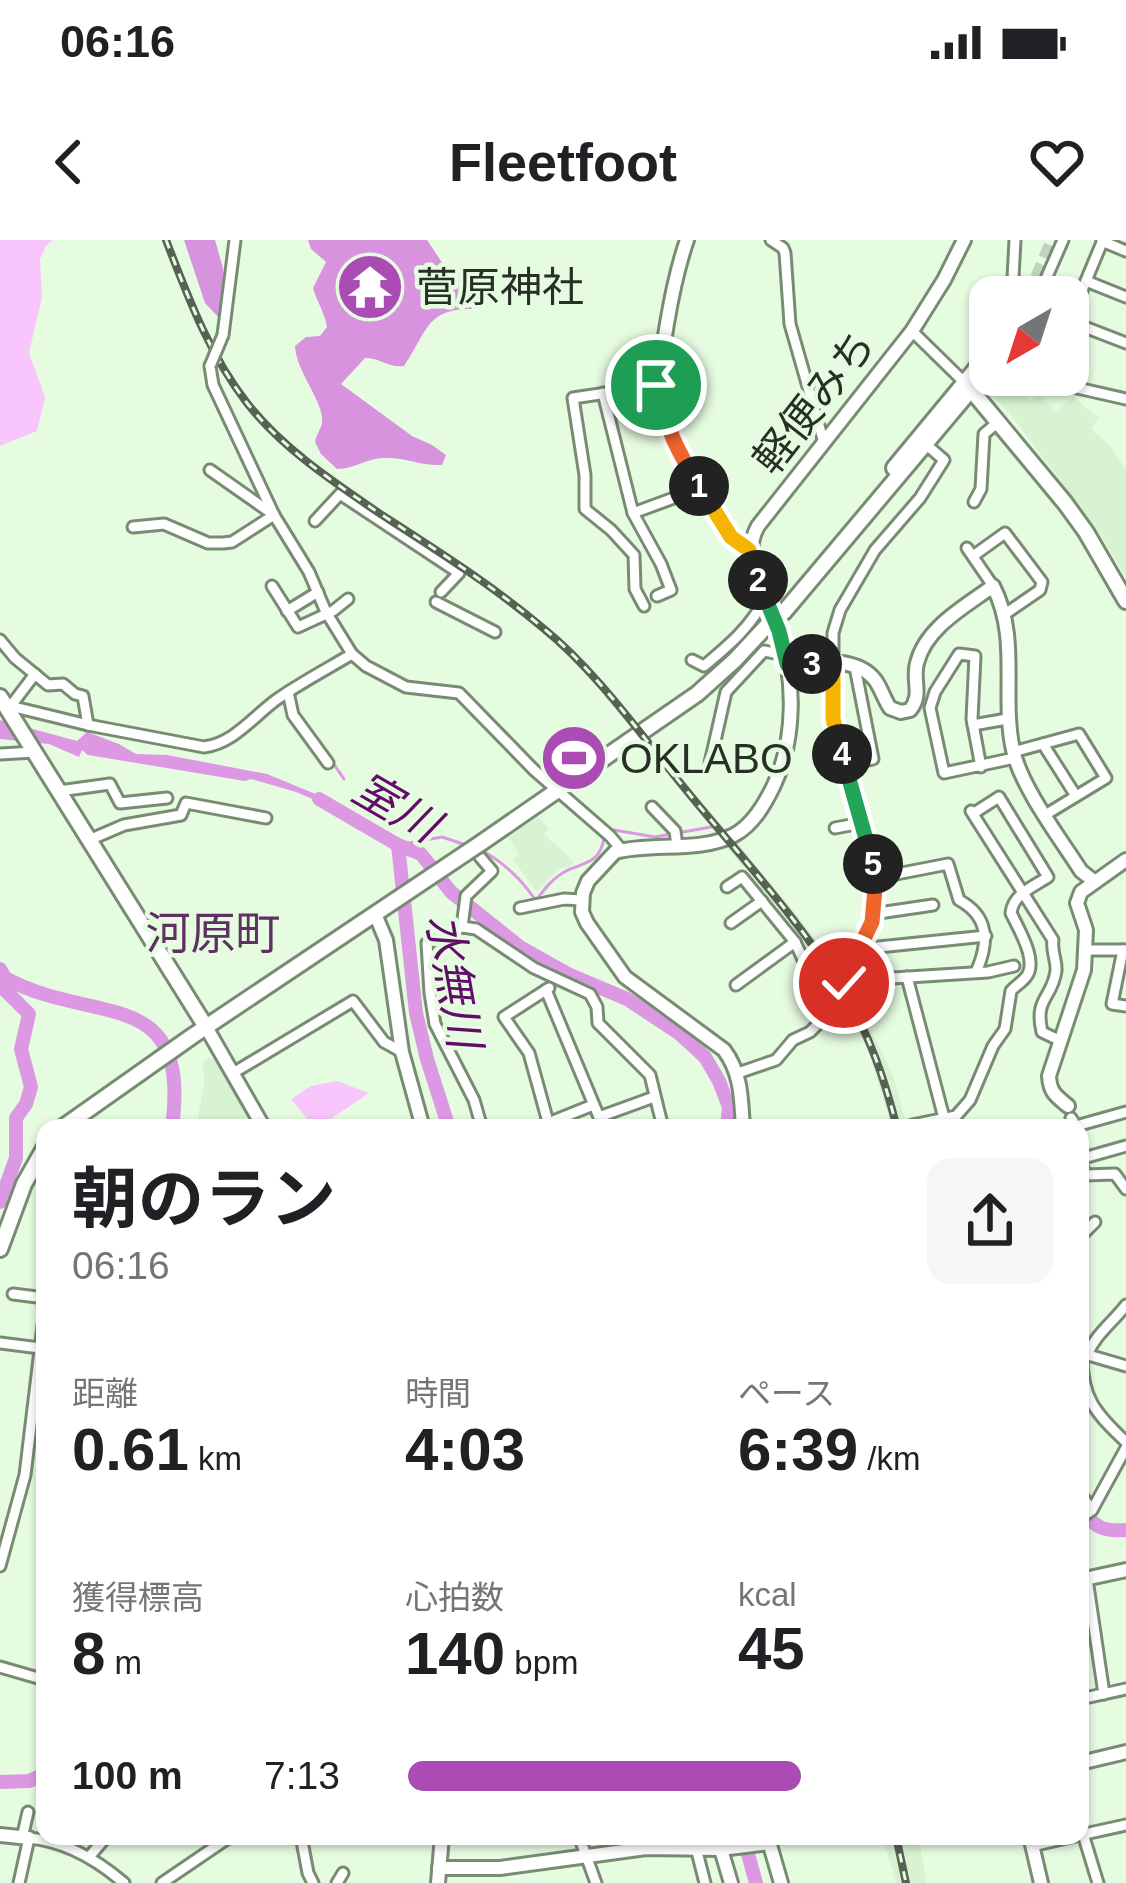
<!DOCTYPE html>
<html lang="ja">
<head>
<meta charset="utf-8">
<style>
  body { margin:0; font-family:Helvetica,"Noto Sans JP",sans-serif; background:#f6f6f6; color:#202124; height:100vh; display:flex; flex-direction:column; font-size:45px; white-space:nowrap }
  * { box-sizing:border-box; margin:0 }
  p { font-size:39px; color:#757577 }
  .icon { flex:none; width:66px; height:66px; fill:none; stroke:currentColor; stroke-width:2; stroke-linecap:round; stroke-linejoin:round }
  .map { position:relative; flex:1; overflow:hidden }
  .panel { position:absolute; left:36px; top:879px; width:1053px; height:726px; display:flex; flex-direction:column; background:#fff; border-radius:24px; box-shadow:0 3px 9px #0004 }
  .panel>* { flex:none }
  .needle { width:78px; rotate:219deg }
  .fabs { position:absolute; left:969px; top:36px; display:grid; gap:24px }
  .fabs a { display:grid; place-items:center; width:120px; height:120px; border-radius:24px; background:#fff; box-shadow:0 3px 9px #0004; font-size:60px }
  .pin { position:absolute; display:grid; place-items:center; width:102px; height:102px; color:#fff; margin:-51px; border:6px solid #fff; border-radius:50%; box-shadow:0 3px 12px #0007 }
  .km { position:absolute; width:60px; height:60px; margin:-30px; border-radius:50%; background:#222; color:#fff; font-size:33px; line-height:60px; text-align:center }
  .round { display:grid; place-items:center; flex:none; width:126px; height:126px; border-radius:24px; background:#f6f6f6 }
  .overview { display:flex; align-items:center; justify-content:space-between; height:204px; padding:0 36px }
  h1 { font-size:66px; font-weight:700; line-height:90px }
  .figures { display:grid; grid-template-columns:repeat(3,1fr); gap:18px; height:204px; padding:12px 36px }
  .figures div { display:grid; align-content:center }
  .figures b { font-size:60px; font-weight:700 }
  .figures small { font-size:33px; font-weight:400 }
  .figures p { font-size:33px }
  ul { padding:0 36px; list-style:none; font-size:39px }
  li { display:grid; grid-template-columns:192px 144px 1fr; align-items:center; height:90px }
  li i { height:30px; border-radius:15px; background:#ab4cb5 }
  .status { display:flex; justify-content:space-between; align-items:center; height:84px; padding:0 60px; background:#fff; direction:ltr }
  .status svg { height:33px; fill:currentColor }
  header { display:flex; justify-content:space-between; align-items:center; height:156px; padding:0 36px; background:#fff; font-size:54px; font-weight:700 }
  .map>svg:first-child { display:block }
  .built { fill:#d8f3d2 }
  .green { fill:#f8c5fc }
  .forest { fill:#d793dd }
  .water { fill:#dd98e3 }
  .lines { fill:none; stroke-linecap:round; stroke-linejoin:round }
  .stream { stroke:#dd98e3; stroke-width:3 }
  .river { stroke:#dd98e3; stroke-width:14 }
  .primary-tunnel { stroke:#c0d3bc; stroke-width:14; stroke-dasharray:14 7; stroke-linecap:butt }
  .street-casing { stroke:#788c74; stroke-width:15 }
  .secondary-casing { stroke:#788c74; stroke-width:18 }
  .primary-casing { stroke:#788c74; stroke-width:20 }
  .street { stroke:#fff; stroke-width:9 }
  .secondary { stroke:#fff; stroke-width:12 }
  .primary { stroke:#fff; stroke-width:14 }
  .rail-casing { stroke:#566254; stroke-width:8 }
  .rail { stroke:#e6fce1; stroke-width:3; stroke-dasharray:9; stroke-linecap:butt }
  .street-bridge-casing { stroke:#788c74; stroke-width:15; stroke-linecap:butt }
  .primary-bridge-casing { stroke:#788c74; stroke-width:20; stroke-linecap:butt }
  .street-bridge { stroke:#fff; stroke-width:9 }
  .primary-bridge { stroke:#fff; stroke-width:14 }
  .split-1-casing { stroke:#fff; stroke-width:24 }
  .split-2-casing { stroke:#fff; stroke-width:24 }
  .split-3-casing { stroke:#fff; stroke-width:24 }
  .split-4-casing { stroke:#fff; stroke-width:24 }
  .split-5-casing { stroke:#fff; stroke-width:24 }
  .split-6-casing { stroke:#fff; stroke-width:24 }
  .split-1 { stroke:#f0652b; stroke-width:15 }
  .split-2 { stroke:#f5b400; stroke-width:15 }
  .split-3 { stroke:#22a559; stroke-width:15 }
  .split-4 { stroke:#f5b400; stroke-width:15 }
  .split-5 { stroke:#22a559; stroke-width:15 }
  .split-6 { stroke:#f0652b; stroke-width:15 }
  .labels { text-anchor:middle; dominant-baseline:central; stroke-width:9; stroke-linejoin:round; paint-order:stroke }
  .poi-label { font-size:42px; fill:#283026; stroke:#e6fce1; text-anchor:start }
  .street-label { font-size:42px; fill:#283026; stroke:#e6fce1 }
  .water-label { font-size:45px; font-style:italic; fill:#620c6a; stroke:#e6fce1 }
  .neighbourhood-label { font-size:45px; fill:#5f3063; stroke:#e6fce1 }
</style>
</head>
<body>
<div class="status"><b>06:16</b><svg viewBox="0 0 49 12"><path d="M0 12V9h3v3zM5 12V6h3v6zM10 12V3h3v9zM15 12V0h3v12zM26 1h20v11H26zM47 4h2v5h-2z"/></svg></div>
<header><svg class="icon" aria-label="back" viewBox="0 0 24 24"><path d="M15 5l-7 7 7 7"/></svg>Fleetfoot<svg class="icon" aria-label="heart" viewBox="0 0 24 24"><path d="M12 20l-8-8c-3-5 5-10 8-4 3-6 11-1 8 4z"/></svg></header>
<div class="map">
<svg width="1126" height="1643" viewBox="0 0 1126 1643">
  <rect width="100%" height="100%" fill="#e6fce1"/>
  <g class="built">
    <polygon points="993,135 1007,135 1031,160 1039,154 1056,171 1073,157 1099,178 1091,189 1112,208 1126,230 1126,337 1098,291 1013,178 990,153"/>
    <polygon points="538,576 549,589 544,594 574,622 570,627 559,628 538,651 535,650 513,619 519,614 508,597"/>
    <polygon points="737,602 802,681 853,753 894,838 907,888 892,888 869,814 845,761 795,689 726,607"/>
    <polygon points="209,817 215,820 250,876 227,888 211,888 201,884 198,877 204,843 203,822"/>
    <polygon points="882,1596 918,1596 927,1643 896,1643"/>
  </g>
  <g class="green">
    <polygon points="0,0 53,0 46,6 40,19 42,57 29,113 45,157 37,191 0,206"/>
    <polygon points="337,841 369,853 325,883 309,881 291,859 311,846"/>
  </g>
  <g class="forest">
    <polygon points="184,0 215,0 223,28 222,81 205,63"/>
    <path d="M308,0H427L443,24C467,29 473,38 482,60L476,69C426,67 428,91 404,126C389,128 380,118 365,118L341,144L412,196L432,205L446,215L442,225C421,226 405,217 384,218C367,218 355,229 337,229L321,214L315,202C316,195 321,189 322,183C325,163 296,132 295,106L306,97L320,96L327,87C325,73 317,62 313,48L326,22L311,9Z"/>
  </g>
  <polygon class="water" points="0,480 77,501 87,492 119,504 136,514 167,515 267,534 335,562 331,567 296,552 251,539 245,541 88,515 82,510 79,517 49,504 0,499"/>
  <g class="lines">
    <g class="stream">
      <polyline points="331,520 344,539"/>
      <polyline points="614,590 655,597 711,587"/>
      <polyline points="398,605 442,597 469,606"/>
      <path d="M483,611C504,623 520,638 534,658L537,659C546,647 554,637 568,630C587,622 600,622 604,598"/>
      <polyline points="173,878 202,888"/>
    </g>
    <g class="river">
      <polyline points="319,559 398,605 421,614 451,652 520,707 570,735 627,759 680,794 705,817 719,841 729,867 727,888"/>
      <polyline points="398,605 416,773 427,819 449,888"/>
      <polyline points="0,729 5,738 4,749 29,774 21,809 31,847 26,864 16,878 16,918 0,962"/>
      <path d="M5,738C95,787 191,742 172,888"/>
      <path d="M1080,1269C1095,1287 1103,1292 1126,1290"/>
      <polyline points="0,1542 29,1541 45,1534"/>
      <polyline points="743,1596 756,1643"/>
    </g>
    <polyline class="primary-tunnel" points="1029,57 1053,0"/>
    <g class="street-casing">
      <g id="street">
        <polyline points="771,0 783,8 785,13 790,84 824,203"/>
        <polyline points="1102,1 1126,11"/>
        <polyline points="1086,41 1126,57"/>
        <polyline points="1012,57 1015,0"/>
        <polyline points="1038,57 1063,0"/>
        <polyline points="1069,81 1126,103"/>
        <polyline points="1068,84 1103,0"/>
        <polyline points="912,91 965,143"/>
        <polyline points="223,95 235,0"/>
        <polyline points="210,126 213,145 274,275 309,332 326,372 352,414 366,426 406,447 459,453 534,530 610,596 621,609"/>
        <polyline points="1060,135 1073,147 1126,159"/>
        <polyline points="603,153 633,273 661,324 671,350 657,356"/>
        <polyline points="974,262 981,249 984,194 998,182"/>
        <polyline points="633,273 701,248"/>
        <polyline points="315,281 340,254 459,333 441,352"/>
        <polyline points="133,287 164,284 208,303 223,303 232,302 274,275 210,230"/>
        <polyline points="967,308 993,346"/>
        <polyline points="973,316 1005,293 1042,342 1040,350 1005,374"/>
        <polyline points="272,346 298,387 333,371 348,359"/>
        <polyline points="436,362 495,392"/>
        <polyline points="644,366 635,349 634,315 611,290 585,269 585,235 573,158 660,145"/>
        <polyline points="287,371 318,352"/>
        <polyline points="0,400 15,418 48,445 63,444 75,454 83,456 88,485"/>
        <path d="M692,420L704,426C728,406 752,386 765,358"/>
        <polyline points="288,452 293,475 328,523"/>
        <path d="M6,465L88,485L204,507C234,503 253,477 276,460C300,443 327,429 352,414"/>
        <polyline points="10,467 35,434"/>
        <polyline points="973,485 1007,479"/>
        <polyline points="1043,504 1076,556"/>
        <polyline points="1013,512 1079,494 1106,538 1050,572"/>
        <polyline points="0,514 34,512"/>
        <polyline points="710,523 726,452 764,411 785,415"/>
        <polyline points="845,525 873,519 855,427"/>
        <polyline points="981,527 972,479 975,416 959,414 935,452 930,468 944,533 1010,519"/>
        <polyline points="59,551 110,544 120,563 167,558"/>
        <polyline points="652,567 675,591 677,606"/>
        <path d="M971,571L1053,700C1051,712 1057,720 1056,731C1052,759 1034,758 1042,792L1061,801"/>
        <polyline points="835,588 861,583"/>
        <polyline points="89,600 124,585 181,575 186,563 266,578"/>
        <path d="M876,638L948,624L959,660C990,677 989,703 976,732"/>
        <polyline points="727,647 742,637 795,702 815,745 830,760"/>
        <polyline points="520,668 564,659 581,660"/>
        <polyline points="872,674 933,665"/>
        <polyline points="731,683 762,661"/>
        <polyline points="462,687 466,656 492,631 480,617"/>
        <polyline points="859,709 986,696"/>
        <polyline points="1085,710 1126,710"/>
        <polyline points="1123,710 1112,764 1126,766"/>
        <polyline points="851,736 877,739 988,732 1014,726"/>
        <polyline points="907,737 944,878"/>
        <polyline points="736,745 795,702"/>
        <polyline points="546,750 599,877 654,857"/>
        <polyline points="233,833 353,761 384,802 402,812"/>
        <polyline points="738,833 776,820 793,800 810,792 816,786 830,760 851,736 859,709 872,683 876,638 873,625 833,479 833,393 840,370 875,310 920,258 944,220 922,201"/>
        <polyline points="1071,878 1076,886 1126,872"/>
        <polyline points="548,882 529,813 504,777 549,748"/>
        <path d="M912,885L956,876L970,860L993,806L1005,789L1011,751C1015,746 1021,743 1025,738C1040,723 1018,688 1011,673C1013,654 1033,647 1048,637L999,557L974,573"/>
        <polyline points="482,888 474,860 435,784 430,753 427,703 462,687 476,689 534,728 590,754 597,767 598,783 650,835 663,888"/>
        <polyline points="536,888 593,865"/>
        <polyline points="1080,919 1085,935 1115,934 1126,949"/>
        <polyline points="1080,919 1126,906"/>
        <polyline points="1080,997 1095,982"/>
        <polyline points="13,1054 45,1058"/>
        <polyline points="0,1103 40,1108"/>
        <path d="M1082,1113C1081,1157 1095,1173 1126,1202"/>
        <polyline points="1085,1114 1126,1126"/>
        <path d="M1087,1115C1095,1095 1113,1082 1126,1065"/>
        <polyline points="1080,1253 1092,1270"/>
        <polyline points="1080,1279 1092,1270 1126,1208"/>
        <polyline points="0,1326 25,1235 45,1069"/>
        <polyline points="1087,1339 1104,1454"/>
        <polyline points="0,1427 45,1440"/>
        <polyline points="1080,1459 1126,1449"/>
        <polyline points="1083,1594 1098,1643"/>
        <polyline points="1080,1595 1126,1585"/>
        <polyline points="301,1596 308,1633 313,1643"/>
        <polyline points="579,1596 596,1643"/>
        <polyline points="693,1596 705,1643"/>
        <polyline points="22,1598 28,1572"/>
        <polyline points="1032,1606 1075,1596"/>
        <polyline points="89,1617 107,1596"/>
        <path d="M19,1643L29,1598C65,1601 96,1619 124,1643"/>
        <polyline points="162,1643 231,1596"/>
        <polyline points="337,1643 343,1633"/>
      </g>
    </g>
    <g class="secondary-casing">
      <g id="secondary">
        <path d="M687,0C674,37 655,130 662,167C669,201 689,231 708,260C719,278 728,300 749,310"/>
        <path d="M787,424C814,423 856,415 875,440C881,448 884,459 890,468L901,472L910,470C923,454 912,441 917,423C926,387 966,366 993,346C1020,398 1001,455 1013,510C1021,547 1060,598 1081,631L1095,642"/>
        <polyline points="375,674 386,700 402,812 423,888"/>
        <polyline points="206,787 264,888"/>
        <path d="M1068,866C1056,856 1050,853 1049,836L1084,730L1086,690L1077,663L1081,652L1126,620"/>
        <path d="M743,888C741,860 742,834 724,810L625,737L587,683L582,672L583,653L588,641L615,612C652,602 699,613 734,595C753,585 765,564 774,545C796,498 795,438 779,390C767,355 738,322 758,286L912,91L944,40L964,0"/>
        <polyline points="1080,1340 1126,1330"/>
        <polyline points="1080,1523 1126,1512"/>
        <polyline points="0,1595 29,1598"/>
        <polyline points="717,1596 731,1643"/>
        <polyline points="1030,1596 1041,1643"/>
        <polyline points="768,1598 781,1643"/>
        <polyline points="439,1628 500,1628 646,1608 721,1609 769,1603"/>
        <polyline points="438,1643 442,1596"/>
      </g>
    </g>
    <g class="primary-casing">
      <g id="primary">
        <polyline points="968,146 1065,263 1086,292 1126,361"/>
        <polyline points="894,228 990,112"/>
        <polyline points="0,457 206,787"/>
        <polyline points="481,603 697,454 735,420 774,378 784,372 990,127"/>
        <polyline points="62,888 191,797 466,613"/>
        <polyline points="0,1009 24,944 45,907"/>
      </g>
    </g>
    <use href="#street" class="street"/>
    <use href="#secondary" class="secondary"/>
    <use href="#primary" class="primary"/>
    <g class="rail-casing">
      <g id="rail">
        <path d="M166,0C188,57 209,114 247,163C282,208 332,241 379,273C435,309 492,345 543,388C595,430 639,492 682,545C737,613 799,678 844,753C870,795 885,841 897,888"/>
        <polyline points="896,1596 906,1643"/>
      </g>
    </g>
    <use href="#rail" class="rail"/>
    <g class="street-bridge-casing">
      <polyline id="street-bridge" points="210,126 223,95"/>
    </g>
    <g class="primary-bridge-casing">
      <polyline id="primary-bridge" points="466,613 481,603"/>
    </g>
    <use href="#street-bridge" class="street-bridge"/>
    <use href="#primary-bridge" class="primary-bridge"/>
  </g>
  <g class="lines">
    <g class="split-1-casing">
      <path id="split-1" d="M656,145H660C662,184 679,213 699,246"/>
    </g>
    <g class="split-2-casing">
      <polyline id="split-2" points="699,246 731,297 749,310 758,340"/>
    </g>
    <g class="split-3-casing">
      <polyline id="split-3" points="758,340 779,391 787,424 812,424"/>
    </g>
    <g class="split-4-casing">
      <polyline id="split-4" points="812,424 833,423 833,479 842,514"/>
    </g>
    <g class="split-5-casing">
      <polyline id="split-5" points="842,514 873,624"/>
    </g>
    <g class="split-6-casing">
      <polyline id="split-6" points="844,743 850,736 859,709 872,682 876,638 873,624"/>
    </g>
    <use href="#split-1" class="split-1"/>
    <use href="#split-2" class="split-2"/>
    <use href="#split-3" class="split-3"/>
    <use href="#split-4" class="split-4"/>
    <use href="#split-5" class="split-5"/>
    <use href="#split-6" class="split-6"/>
  </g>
  <defs>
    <g id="temple-disc" transform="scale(3.45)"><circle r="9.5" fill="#ab4cb5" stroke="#e6fce1"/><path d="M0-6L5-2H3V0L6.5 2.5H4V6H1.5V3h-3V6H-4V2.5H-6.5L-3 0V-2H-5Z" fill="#fff"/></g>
    <g id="stadium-disc" transform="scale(3.45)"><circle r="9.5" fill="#ab4cb5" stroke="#e6fce1"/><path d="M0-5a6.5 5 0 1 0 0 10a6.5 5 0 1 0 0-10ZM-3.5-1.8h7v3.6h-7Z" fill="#fff"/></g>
  </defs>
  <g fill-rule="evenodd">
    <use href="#temple-disc" x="370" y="47"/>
    <use href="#stadium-disc" x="574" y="518"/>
  </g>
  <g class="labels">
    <g class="poi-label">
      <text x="416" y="47">菅原神社</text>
      <text x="620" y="518">OKLABO</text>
    </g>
    <g class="street-label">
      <text transform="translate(814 162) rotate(-52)">軽便みち</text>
    </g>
    <g class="water-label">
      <text transform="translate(396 567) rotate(30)">室川</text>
      <text transform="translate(454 741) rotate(80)">水無川</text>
    </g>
    <g class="neighbourhood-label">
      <text x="213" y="693">河原町</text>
    </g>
  </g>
</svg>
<div class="fabs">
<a><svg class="needle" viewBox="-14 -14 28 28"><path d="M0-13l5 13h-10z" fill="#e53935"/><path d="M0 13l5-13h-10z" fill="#757577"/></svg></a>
</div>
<div class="pin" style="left:656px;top:145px;background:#1e9e55"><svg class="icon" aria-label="arrive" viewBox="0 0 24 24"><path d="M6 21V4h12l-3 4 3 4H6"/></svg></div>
<div class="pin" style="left:844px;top:743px;background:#d93025"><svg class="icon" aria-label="check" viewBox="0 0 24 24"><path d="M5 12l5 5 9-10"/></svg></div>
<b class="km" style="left:699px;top:246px">1</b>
<b class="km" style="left:758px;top:340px">2</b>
<b class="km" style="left:812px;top:424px">3</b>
<b class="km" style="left:842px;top:514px">4</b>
<b class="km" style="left:873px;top:624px">5</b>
<section class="panel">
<div class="overview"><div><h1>朝のラン</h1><p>06:16</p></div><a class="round"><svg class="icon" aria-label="share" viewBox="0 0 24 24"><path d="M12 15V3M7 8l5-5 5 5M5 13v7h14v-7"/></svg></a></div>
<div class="figures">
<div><p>距離</p><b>0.61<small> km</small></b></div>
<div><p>時間</p><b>4:03</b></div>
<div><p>ペース</p><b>6:39<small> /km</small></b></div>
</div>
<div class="figures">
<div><p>獲得標高</p><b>8<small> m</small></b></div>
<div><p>心拍数</p><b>140<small> bpm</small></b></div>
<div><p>kcal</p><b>45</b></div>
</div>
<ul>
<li><b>100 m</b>7:13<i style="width:61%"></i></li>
</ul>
</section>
</div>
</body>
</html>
